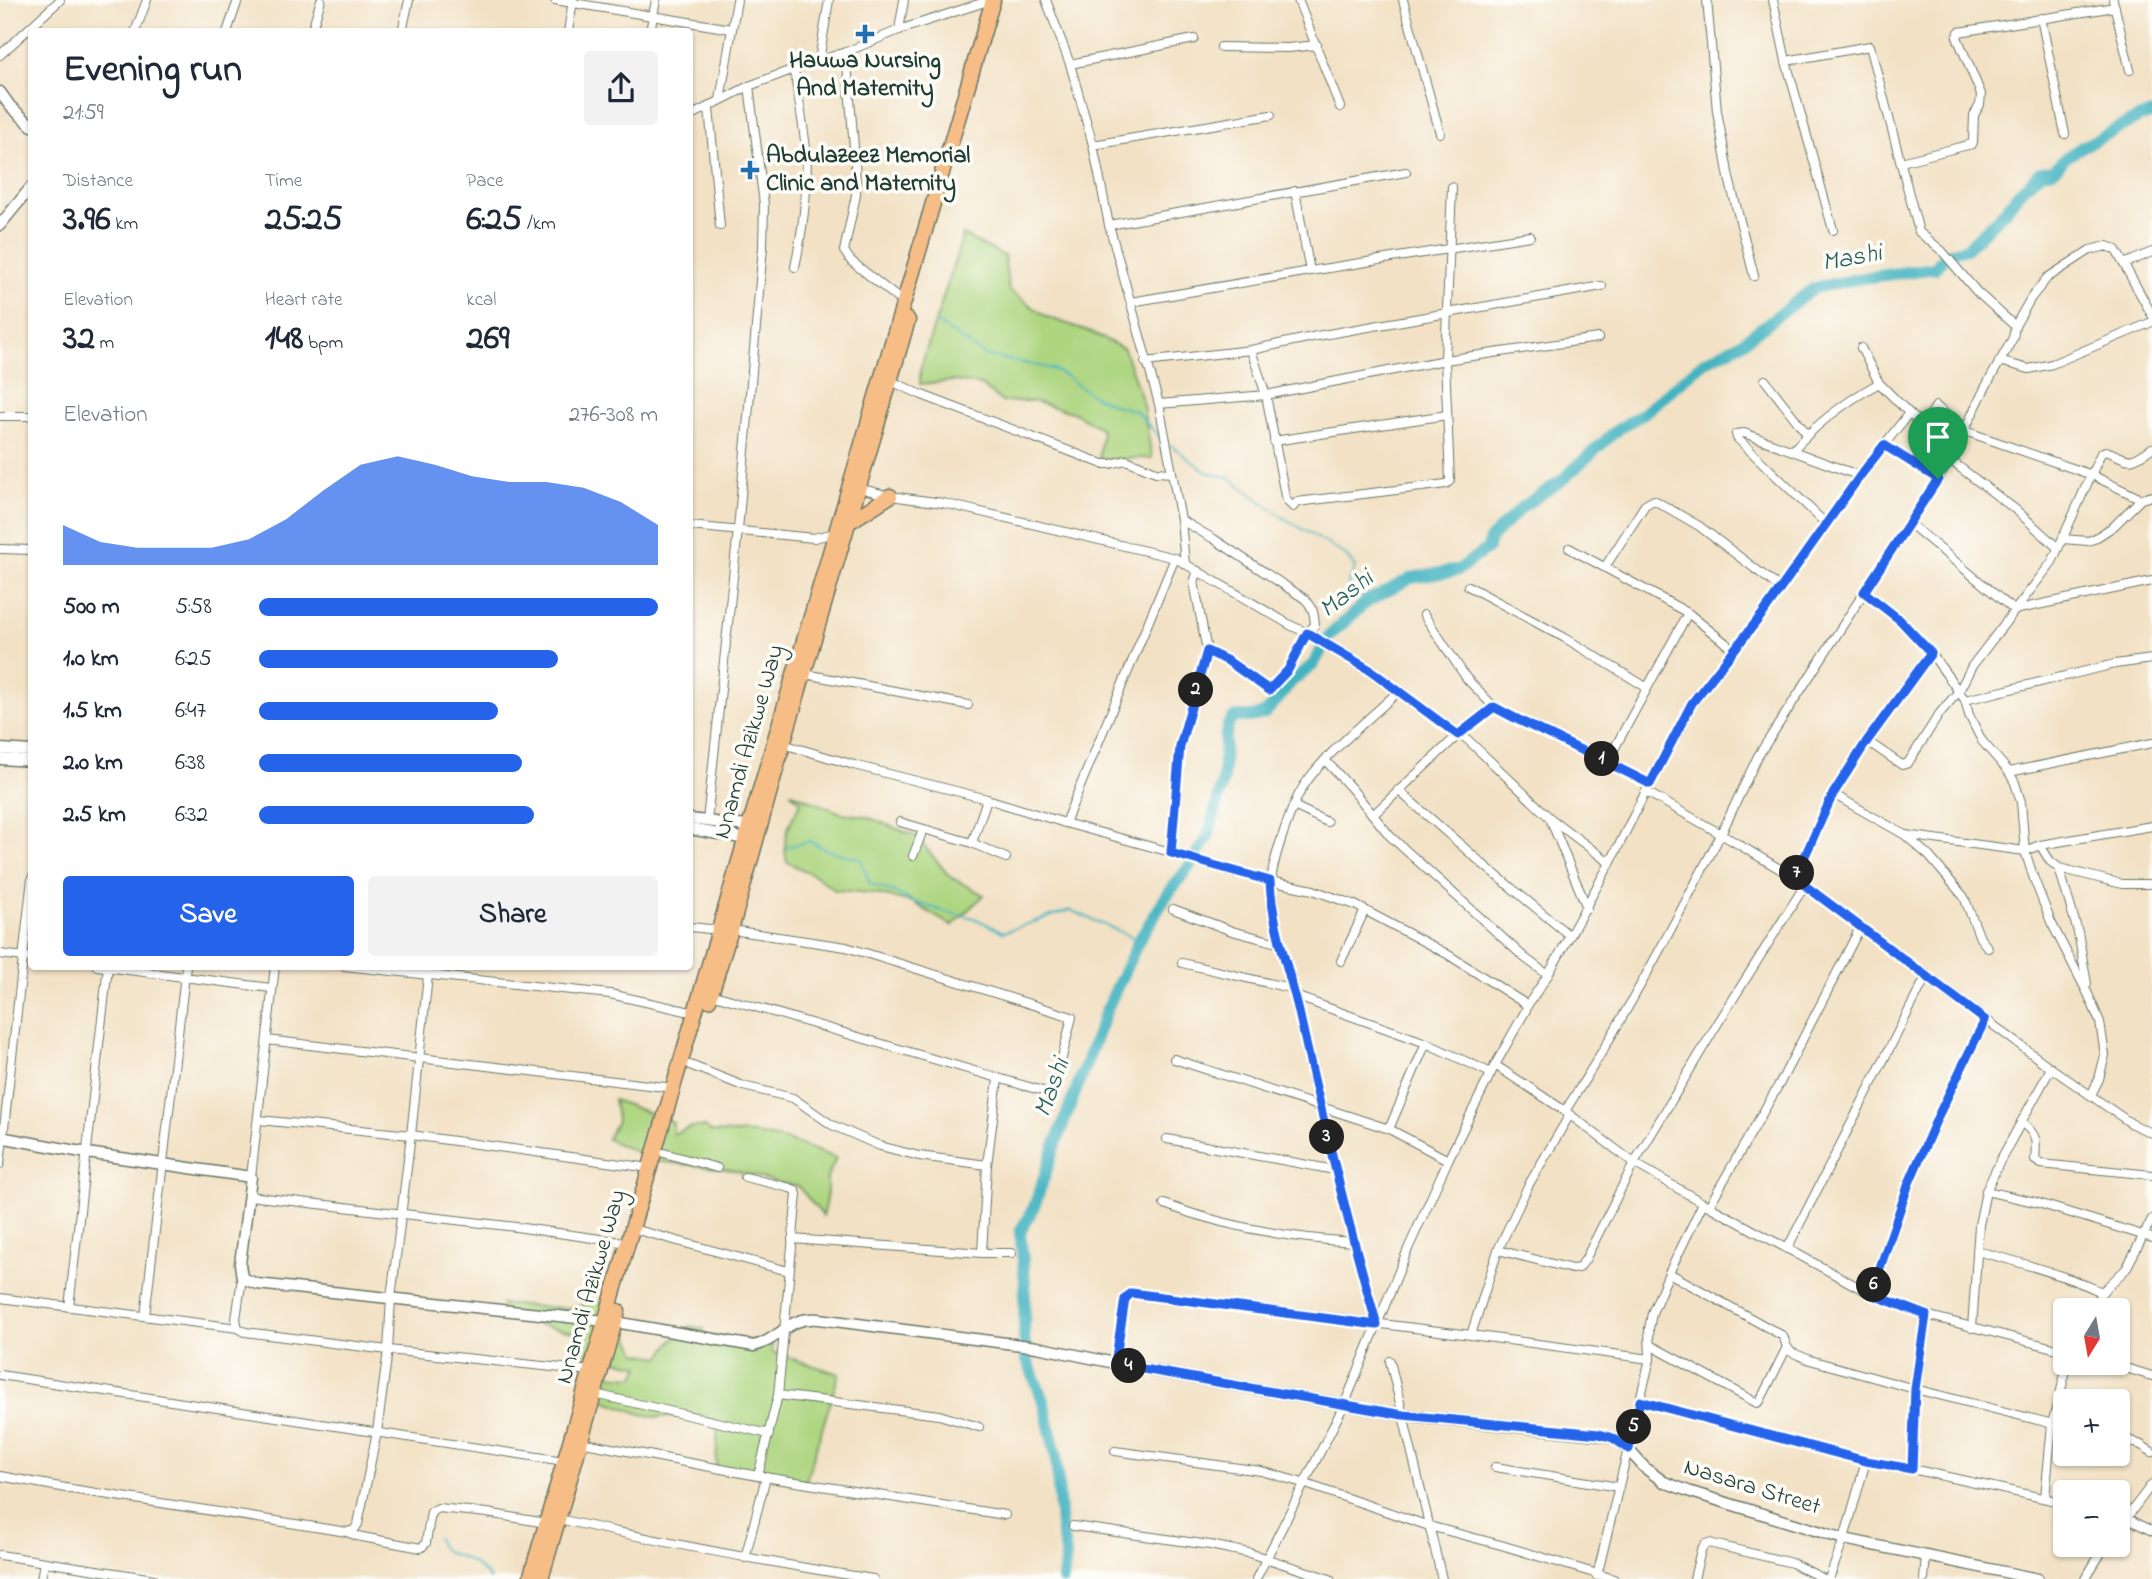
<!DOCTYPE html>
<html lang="en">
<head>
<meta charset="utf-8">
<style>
  body { margin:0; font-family:"Indie Flower",sans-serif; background:#f2f2f3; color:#1f2937; height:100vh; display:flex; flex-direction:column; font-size:26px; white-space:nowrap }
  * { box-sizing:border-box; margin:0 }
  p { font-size:23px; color:#747a83 }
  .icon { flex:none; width:38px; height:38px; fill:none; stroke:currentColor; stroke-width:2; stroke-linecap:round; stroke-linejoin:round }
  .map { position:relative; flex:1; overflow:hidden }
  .side { position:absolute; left:28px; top:28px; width:665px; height:942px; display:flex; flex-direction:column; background:#fff; border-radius:7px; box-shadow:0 2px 5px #0004 }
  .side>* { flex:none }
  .needle { width:46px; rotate:191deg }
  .buttons { position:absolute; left:2053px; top:1298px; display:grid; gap:14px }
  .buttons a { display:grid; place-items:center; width:77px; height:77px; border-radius:7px; background:#fff; box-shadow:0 2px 5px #0004; font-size:35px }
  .pin { position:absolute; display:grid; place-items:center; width:60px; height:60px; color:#fff; margin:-72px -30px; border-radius:50% 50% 50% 0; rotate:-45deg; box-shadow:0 0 7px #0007 }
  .pin .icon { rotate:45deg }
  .km { position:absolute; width:35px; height:35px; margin:-18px; border-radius:50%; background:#222; color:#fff; font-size:19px; line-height:35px; text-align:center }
  .round { display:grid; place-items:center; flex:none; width:74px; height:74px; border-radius:7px; background:#f2f2f3 }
  .headline { display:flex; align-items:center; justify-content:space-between; height:119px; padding:0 35px }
  h1 { font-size:38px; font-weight:700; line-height:52px }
  .stats { display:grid; grid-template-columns:repeat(3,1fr); gap:10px; height:119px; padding:7px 35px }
  .stats div { display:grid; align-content:center }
  .stats b { font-size:35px; font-weight:700 }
  .stats small { font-size:19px; font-weight:400 }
  .stats p { font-size:19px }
  .chart { height:196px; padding:14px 35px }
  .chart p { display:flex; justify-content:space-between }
  .chart svg { width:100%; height:126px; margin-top:7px; fill:#2563eb; opacity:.7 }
  .primary-button { display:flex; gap:14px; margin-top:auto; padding:14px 35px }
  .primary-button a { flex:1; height:80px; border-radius:7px; background:#2563eb; color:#fff; font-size:28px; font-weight:700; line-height:80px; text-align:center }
  .primary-button a+a { background:#f2f2f3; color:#1f2937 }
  ul { padding:0 35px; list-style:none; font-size:23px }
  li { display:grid; grid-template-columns:112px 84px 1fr; align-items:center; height:52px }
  li i { height:18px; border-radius:9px; background:#2563eb }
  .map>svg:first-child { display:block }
  .green { fill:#aed681; stroke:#668a5a; stroke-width:2 }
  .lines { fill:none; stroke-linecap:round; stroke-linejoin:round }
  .stream { stroke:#45b4c1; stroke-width:2 }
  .river { stroke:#45b4c1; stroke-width:12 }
  .minor-casing { stroke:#697666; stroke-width:10 }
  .tertiary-casing { stroke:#697666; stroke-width:13 }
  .trunk-casing { stroke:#697666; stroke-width:17 }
  .minor { stroke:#fff; stroke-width:8 }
  .tertiary { stroke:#fff; stroke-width:10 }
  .trunk { stroke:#f6be86; stroke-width:14 }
  .route-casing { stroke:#fff; stroke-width:14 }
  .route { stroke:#2563eb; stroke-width:9 }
  .poi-dot { fill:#1f6fb2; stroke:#fdfcf7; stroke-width:2.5 }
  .labels { text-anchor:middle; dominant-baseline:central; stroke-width:7; stroke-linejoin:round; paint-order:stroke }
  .poi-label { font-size:24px; font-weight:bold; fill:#1f3d34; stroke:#fdfcf7 }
  .street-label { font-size:24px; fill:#1f3d34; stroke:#fdfcf7 }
  .water-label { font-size:26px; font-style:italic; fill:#2a615e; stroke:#fdfcf7 }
</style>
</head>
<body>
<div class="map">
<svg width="2152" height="1579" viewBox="0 0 2152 1579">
  <rect width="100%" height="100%" fill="#fdfcf7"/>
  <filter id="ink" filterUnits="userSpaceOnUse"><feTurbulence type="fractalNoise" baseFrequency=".0143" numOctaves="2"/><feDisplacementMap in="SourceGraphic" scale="14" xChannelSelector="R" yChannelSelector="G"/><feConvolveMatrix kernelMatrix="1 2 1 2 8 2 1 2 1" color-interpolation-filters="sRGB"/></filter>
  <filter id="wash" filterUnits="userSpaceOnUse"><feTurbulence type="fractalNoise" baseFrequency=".00686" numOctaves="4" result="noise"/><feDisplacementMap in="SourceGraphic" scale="28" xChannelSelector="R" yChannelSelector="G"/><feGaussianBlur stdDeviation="1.57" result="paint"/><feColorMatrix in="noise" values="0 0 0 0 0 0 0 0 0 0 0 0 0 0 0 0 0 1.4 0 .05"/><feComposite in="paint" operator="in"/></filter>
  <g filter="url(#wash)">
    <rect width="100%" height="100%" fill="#f2e1c4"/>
    <g class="green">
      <polygon points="963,235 1004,256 1009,290 1047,317 1088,331 1124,349 1142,400 1152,458 1099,459 1102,429 1072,412 1032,401 1002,402 981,385 955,381 920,384 920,370"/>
      <path d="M790,792L841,813L865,816L916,836L950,877L984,895L952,926L912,902L871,893L835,890L814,875L787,862C781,836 789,824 801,802Z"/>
      <polygon points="614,1100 673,1122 673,1134 691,1127 705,1127 711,1132 756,1134 787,1140 836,1158 827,1178 827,1193 823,1216 798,1186 779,1183 733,1170 656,1161 607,1139 617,1121"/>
      <polygon points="601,1301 629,1319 629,1335 637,1353 660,1357 673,1340 690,1326 704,1328 703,1335 772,1343 772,1352 839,1374 805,1484 716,1469 718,1423 699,1416 656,1417 641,1414 582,1392 582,1373 635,1377 640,1366 610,1359 574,1356 577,1333 518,1320 506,1314 501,1304 566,1308"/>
    </g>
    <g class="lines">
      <g class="stream">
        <polyline points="936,322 984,355 1053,369 1066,376 1080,387 1096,397 1114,405 1136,411 1162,440"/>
        <polyline points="1170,445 1208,473 1229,477 1281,516 1344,554 1355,566 1352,576 1348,581 1349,591 1361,597 1411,578"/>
        <polyline points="787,847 809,841 827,850 861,859 870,884 894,892 914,902 949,913 974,918 1003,932 1070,910 1139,940"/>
        <path d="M437,1538C443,1555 449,1552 463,1558C473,1562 483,1571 490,1579"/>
      </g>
      <path class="river" d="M1063,1579L1066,1554L1061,1528L1056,1456L1044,1403L1026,1357L1024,1334L1025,1283L1020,1232L1034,1207L1054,1148L1106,1011L1139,940L1167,895L1192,863L1209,834L1223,780L1225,739L1228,725L1234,717H1251L1264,714L1280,697L1291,682L1313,665L1329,636L1364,604L1411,578L1458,570L1488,548L1490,539L1522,507L1561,481L1617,430L1644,413L1704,362L1740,344L1814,288L1857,279L1935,268C1944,255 1951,250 1966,249L2005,211L2021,190L2041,172L2054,170L2065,158L2082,147L2140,117L2152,114"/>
    </g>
  </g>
  <g filter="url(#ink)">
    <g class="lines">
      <g class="minor-casing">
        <g id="minor">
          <polyline points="555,0 731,29"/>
          <polyline points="1046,0 1070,64 1093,145 1109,225 1159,404 1181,520 1185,564"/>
          <polyline points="1298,0 1340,107"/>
          <polyline points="1403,0 1440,133"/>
          <polyline points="1707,0 1717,111 1729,178 1754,276"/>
          <polyline points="1773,0 1786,61 1833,230"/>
          <polyline points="2113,0 2130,70"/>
          <polyline points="2041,18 2065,134"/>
          <polyline points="899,30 904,0"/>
          <polyline points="135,32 147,0"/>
          <polyline points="227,32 238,0"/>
          <polyline points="311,32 321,0"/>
          <polyline points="402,32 409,0"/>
          <polyline points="568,32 573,0"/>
          <polyline points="650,32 656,0"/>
          <polyline points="1221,47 1288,48 1317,45"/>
          <polyline points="846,52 855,159 856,195 844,251 851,261 904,303"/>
          <polyline points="0,55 60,0"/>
          <polyline points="819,61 829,0"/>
          <polyline points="1786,61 1870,46 1919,232 1942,251 1977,292 2015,326"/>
          <polyline points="1070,64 1194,39"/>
          <path d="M794,69C798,95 803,122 806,149C809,188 803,228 795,267"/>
          <polyline points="720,100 737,0"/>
          <polyline points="709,108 720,226"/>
          <polyline points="690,116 749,86 794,69 846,52 899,30 991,0"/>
          <polyline points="1093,145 1271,115"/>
          <polyline points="1901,162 1972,144 1973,142 1974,115 1980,105 1981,94 1957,37 1959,32 2115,7"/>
          <polyline points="1295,191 1310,271"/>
          <polyline points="1109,225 1406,172"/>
          <polyline points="2124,264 2152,252"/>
          <polyline points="1131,302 1310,271 1530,236"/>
          <polyline points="1251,350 1266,395 1285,496 1288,502 1293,507 1297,502 1446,484 1450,481 1445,360 1452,187"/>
          <polyline points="1999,361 2029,369 2052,364 2152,322"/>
          <polyline points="1145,362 1251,350 1317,336 1602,286"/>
          <polyline points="1765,380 1807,434"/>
          <polyline points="891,381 922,395 1103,464 1111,464 1126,460 1156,472 1172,473"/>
          <polyline points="1159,404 1266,395 1445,360 1598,338"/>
          <polyline points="1909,413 1923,426 1936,406 1965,431 2092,475 2141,499"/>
          <polyline points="0,416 32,416"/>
          <polyline points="1274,441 1447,415"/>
          <polyline points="1884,445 1938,479"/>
          <path d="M1793,450C1818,422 1847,401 1879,383"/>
          <polyline points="1950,460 2016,510 2058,548"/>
          <polyline points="859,488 890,496 943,503 1175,558 1292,626 1314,636 1370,670 1468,740 1550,818 1610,863 1645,793 1650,794 1721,834 1758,756 1950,460 1985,388 2013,338 2015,326 2031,298 2047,278 2090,250 2107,246 2116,250 2152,315"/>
          <path d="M1181,520L1214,539L1305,599C1313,607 1314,613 1315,625L1307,633L1288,670L1269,690L1228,661L1207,651"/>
          <polyline points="1826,524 1737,438 1736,434 1744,433 1860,476"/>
          <polyline points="1910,524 2014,610 2152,581"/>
          <polyline points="690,526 814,538 835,533"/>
          <polyline points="2063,539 2088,541 2094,539 2114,526 2141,499 2152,496"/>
          <polyline points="1569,548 1688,613 1733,649"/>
          <polyline points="0,549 32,550"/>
          <polyline points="1605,567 1645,505 1654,500 1699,526 1779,587"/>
          <polyline points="1468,586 1565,638 1646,687"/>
          <polyline points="1864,592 1900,620 1931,653 1965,700 1969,715 1982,741 2009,772 2015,783 2021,802 2025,851 2034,879 2051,922 2088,994 2100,1022 2105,1055 2099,1079 2091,1095"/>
          <polyline points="1424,615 1467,679 1494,707 1536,729 1607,762 1650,784"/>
          <polyline points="805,674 968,705"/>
          <polyline points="1965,700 2115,664 2152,659"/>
          <path d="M1867,741L1902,765L1908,763L1940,713L1959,691L1972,666L2052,562L2101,453L2106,451C2131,460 2127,466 2152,448"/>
          <polyline points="783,744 854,765 987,799 1065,823 1185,856 1206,864 1270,881 1313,890 1355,905 1447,954 1524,1003 1527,1006 1526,1010 1495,1065 1565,1111 1634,1163 1703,1203 1871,1294 1926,1315 2065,1351"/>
          <polyline points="1325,760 1351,788 1390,836 1525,958 1548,975"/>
          <polyline points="1607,762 1688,613"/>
          <polyline points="2009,772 2152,743"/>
          <polyline points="1398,790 1485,866 1570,936"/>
          <polyline points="1645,793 1693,703 1764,612 1860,476 1909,413 1879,383 1861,348"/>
          <polyline points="1833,794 1905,835 1929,856 1964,897 1980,938 1988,948"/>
          <polyline points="1294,806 1327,822"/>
          <polyline points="1373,815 1458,735 1494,707"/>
          <polyline points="707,821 738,530 763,247 764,204 749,86"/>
          <polyline points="1551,821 1587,908"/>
          <polyline points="900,822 972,843 1006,858"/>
          <polyline points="1065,823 1175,558"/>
          <polyline points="1905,835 2025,851 2040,845 2152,826"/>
          <polyline points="972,843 987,799"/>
          <polyline points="2040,845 2050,861 2059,868 2122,884 2152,884"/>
          <polyline points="1171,853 1180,746 1207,651 1194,582 1198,571"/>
          <polyline points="913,856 923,830"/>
          <polyline points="2059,868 2078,932 2087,984"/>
          <polyline points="1795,878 1833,794 1867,741 1931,653"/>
          <polyline points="1173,909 1232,931 1281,944"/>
          <polyline points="690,927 720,930"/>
          <polyline points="0,954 32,958"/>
          <polyline points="1341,961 1365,910"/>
          <polyline points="1182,963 1294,989"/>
          <polyline points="97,966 271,988"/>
          <polyline points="344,966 610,994 695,1013"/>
          <polyline points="711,994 1053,1094 1072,1017 846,947 731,930"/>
          <polyline points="1295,996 1426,1043 1491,1073"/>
          <polyline points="1527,1006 1548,975 1610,863"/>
          <polyline points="267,1040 674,1088"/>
          <polyline points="1174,1059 1389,1129 1448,1160"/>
          <polyline points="690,1065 743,1086 793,1098 832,1125 880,1146 919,1156 987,1165"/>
          <path d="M1565,1111C1623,1022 1672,928 1721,834L1795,878L2051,1068L2132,1124L2152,1133"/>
          <polyline points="259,1120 411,1135 650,1168"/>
          <path d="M2021,1122C2037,1134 2037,1140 2035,1160L2041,1164L2152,1175"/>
          <polyline points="1389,1129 1426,1043"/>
          <polyline points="1167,1139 1335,1170"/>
          <polyline points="664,1153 717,1168"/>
          <polyline points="0,1164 32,878"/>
          <polyline points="251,1177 275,966"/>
          <polyline points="745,1177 790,1188 795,1190 797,1194 778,1395 758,1476"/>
          <polyline points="1986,1191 2035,1202 2152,1238"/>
          <polyline points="249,1196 516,1227 628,1243"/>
          <path d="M1164,1204C1226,1227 1287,1238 1353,1242"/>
          <polyline points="1709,1206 1781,1081 1861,926"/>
          <polyline points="641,1231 788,1271"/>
          <polyline points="792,1239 982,1253 987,1165 998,1079"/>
          <polyline points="1787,1249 1927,975"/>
          <polyline points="1498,1250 1572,1269 1579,1268 1585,1260 1634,1163 1718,1023 1805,885"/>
          <path d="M1977,1251C2020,1262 2062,1274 2102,1292"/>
          <polyline points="982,1253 1012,1253"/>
          <polyline points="1669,1273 1783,1336 1787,1347 1791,1352 1810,1360 1915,1389 2065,1427"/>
          <polyline points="1871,1294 1909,1183 1938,1116 1985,1020"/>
          <polyline points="0,1298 238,1328 245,1332 388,1350 591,1371"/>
          <polyline points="69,1307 108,966"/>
          <polyline points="2092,1311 2102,1292 2126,1269 2152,1219"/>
          <polyline points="145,1316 186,966"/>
          <path d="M1377,1325C1345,1217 1320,1109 1296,999C1288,962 1270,924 1271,885C1271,864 1289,814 1299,794C1316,761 1370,718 1399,691"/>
          <polyline points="238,1328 236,1319 242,1278"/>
          <polyline points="1972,1328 1979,1225 1986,1191 2001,1159 2051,1068"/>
          <polyline points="1471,1335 1498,1250 1528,1186 1569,1116"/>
          <polyline points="1650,1345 1757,1403 1760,1401 1787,1347"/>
          <polyline points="1390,1361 1442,1579"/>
          <polyline points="2109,1363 2152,1376"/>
          <polyline points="1115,1364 1125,1299 1131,1293 1471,1335 1650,1359"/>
          <polyline points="0,1375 564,1461"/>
          <polyline points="595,1394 769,1434"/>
          <polyline points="778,1395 939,1415 979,1427"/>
          <polyline points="1640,1401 1866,1461 1912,1469 2065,1503"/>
          <polyline points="2118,1436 2141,1445 2152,1452"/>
          <polyline points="580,1442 758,1476 1005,1515"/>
          <polyline points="1115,1451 1261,1471 1303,1483 1429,1526 1501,1545 1614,1579"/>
          <polyline points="1495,1467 1619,1487"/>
          <polyline points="1912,1469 1915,1389 1926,1315"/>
          <polyline points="0,1476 71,1489 347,1532 357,1536 421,1548 426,1543 431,1512 438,1508 487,1513 546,1523"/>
          <polyline points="2045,1498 2052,1424 2068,1363"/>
          <polyline points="2118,1516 2126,1518 2152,1531"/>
          <path d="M559,1519C663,1543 767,1562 873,1579"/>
          <polyline points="1073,1526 1210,1545 1249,1553 1330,1579"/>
          <polyline points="2118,1529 2152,1484"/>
          <polyline points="347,1532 354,1530 358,1524 377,1432 388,1350 391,1298 411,1135 429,966"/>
          <polyline points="0,1555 154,1579"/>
          <polyline points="745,1558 766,1477"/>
          <polyline points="1597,1576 1650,1359 1649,1329 1652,1313 1669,1273 1703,1203"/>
          <polyline points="41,1579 44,1562"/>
          <polyline points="1256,1579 1345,1403 1408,1249 1448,1160 1495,1065"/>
          <polyline points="1694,1579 1701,1550 1705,1544 1709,1543 1792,1563 1824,1579"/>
          <polyline points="1829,1579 1844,1539 1866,1461"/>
          <polyline points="1924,1579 1926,1555"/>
          <polyline points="2085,1579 2106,1545"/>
        </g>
      </g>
      <g class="tertiary-casing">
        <g id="tertiary">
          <polyline points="0,92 10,106 32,126"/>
          <polyline points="0,225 32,186"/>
          <polyline points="0,749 32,751"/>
          <polyline points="0,759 32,761"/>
          <polyline points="690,819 754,827"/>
          <polyline points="690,829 752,840"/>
          <polyline points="0,1137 87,1153 251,1177 240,1264 242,1278 257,1284 605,1321"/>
          <path d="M615,1322L754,1346C782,1339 787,1316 819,1319L1037,1347L1154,1371L1403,1415L1599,1435L1613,1438L1623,1444L1645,1468L1664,1482L1691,1492L1844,1539L2038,1579"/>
        </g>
      </g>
      <g class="trunk-casing">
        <g id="trunk">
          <polyline points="849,522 890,496"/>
          <polyline points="709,1000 731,930 783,744 908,320"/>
          <polyline points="530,1579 749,827 993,0"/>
          <polyline points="541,1579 618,1311"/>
        </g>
      </g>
      <use href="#minor" class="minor"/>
      <use href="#tertiary" class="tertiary"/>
      <use href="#trunk" class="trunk"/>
    </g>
  </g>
  <g class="lines" filter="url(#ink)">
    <g class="route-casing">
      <path id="route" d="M1884,445L1938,479L1864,592L1900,620L1931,653L1867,741L1833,794L1795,878L1985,1020L1938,1116L1909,1183L1871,1294L1926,1315L1915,1389L1912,1469L1866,1461L1640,1401L1629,1449L1613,1438L1599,1434L1403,1415L1115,1364L1125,1299L1131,1293L1377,1325C1347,1221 1322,1117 1299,1012C1289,969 1272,926 1270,881L1171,853L1180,746L1207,651L1228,661L1269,690L1288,670L1307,633L1370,670L1458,735L1494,707C1545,735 1599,757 1650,784L1692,703L1764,612L1860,476Z"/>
    </g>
    <use href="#route" class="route"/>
  </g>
  <g class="poi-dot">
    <path d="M861.5 23.5h7v7h7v7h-7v7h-7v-7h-7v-7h7z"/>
    <path d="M746.5 159.5h7v7h7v7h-7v7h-7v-7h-7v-7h7z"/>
  </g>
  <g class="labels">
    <g class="poi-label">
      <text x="865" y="61">Hauwa Nursing<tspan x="865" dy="28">And Maternity</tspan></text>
      <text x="766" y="156" text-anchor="start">Abdulazeez Memorial<tspan x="766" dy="28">Clinic and Maternity</tspan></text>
    </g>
    <g class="street-label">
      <text transform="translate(750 742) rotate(-74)">Nnamdi Azikwe Way</text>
      <text transform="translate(592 1287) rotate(-74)">Nnamdi Azikwe Way</text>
      <text transform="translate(1752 1488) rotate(17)">Nasara Street</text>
    </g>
    <g class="water-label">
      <text transform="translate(1852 259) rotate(-10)">Mashi</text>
      <text transform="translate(1347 595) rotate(-38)">Mashi</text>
      <text transform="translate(1053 1088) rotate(-70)">Mashi</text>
    </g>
  </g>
</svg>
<div class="buttons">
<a><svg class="needle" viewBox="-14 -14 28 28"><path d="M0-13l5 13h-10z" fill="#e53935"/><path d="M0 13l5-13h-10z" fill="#747a83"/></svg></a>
<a>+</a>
<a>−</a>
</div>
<div class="pin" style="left:1938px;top:479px;background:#1e9e55"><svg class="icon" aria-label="arrive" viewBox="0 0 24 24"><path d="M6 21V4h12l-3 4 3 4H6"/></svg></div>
<b class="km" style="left:1602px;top:759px">1</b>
<b class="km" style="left:1196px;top:690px">2</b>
<b class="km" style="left:1327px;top:1137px">3</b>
<b class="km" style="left:1129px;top:1366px">4</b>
<b class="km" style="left:1634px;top:1427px">5</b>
<b class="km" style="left:1874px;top:1285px">6</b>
<b class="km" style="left:1797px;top:873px">7</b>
<section class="side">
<div class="headline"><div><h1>Evening run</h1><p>21:59</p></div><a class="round"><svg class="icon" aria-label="share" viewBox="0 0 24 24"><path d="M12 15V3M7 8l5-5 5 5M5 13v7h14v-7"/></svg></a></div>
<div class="stats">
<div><p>Distance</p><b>3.96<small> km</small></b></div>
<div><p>Time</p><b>25:25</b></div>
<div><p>Pace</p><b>6:25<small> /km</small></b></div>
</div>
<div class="stats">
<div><p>Elevation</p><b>32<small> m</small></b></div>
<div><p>Heart rate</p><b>148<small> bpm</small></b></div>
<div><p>kcal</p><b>269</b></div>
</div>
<div class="chart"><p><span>Elevation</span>276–308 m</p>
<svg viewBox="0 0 160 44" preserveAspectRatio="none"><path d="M0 44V30L10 36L20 38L30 38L40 38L50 35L60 28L70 18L80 9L90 6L100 9L110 13L120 15L130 15L140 17L150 22L160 30V44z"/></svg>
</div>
<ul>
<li><b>500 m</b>5:58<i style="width:100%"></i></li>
<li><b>1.0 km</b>6:25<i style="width:75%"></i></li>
<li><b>1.5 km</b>6:47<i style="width:60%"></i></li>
<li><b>2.0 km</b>6:38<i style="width:66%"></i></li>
<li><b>2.5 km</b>6:32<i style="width:69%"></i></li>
</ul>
<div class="primary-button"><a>Save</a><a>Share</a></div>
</section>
</div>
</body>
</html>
